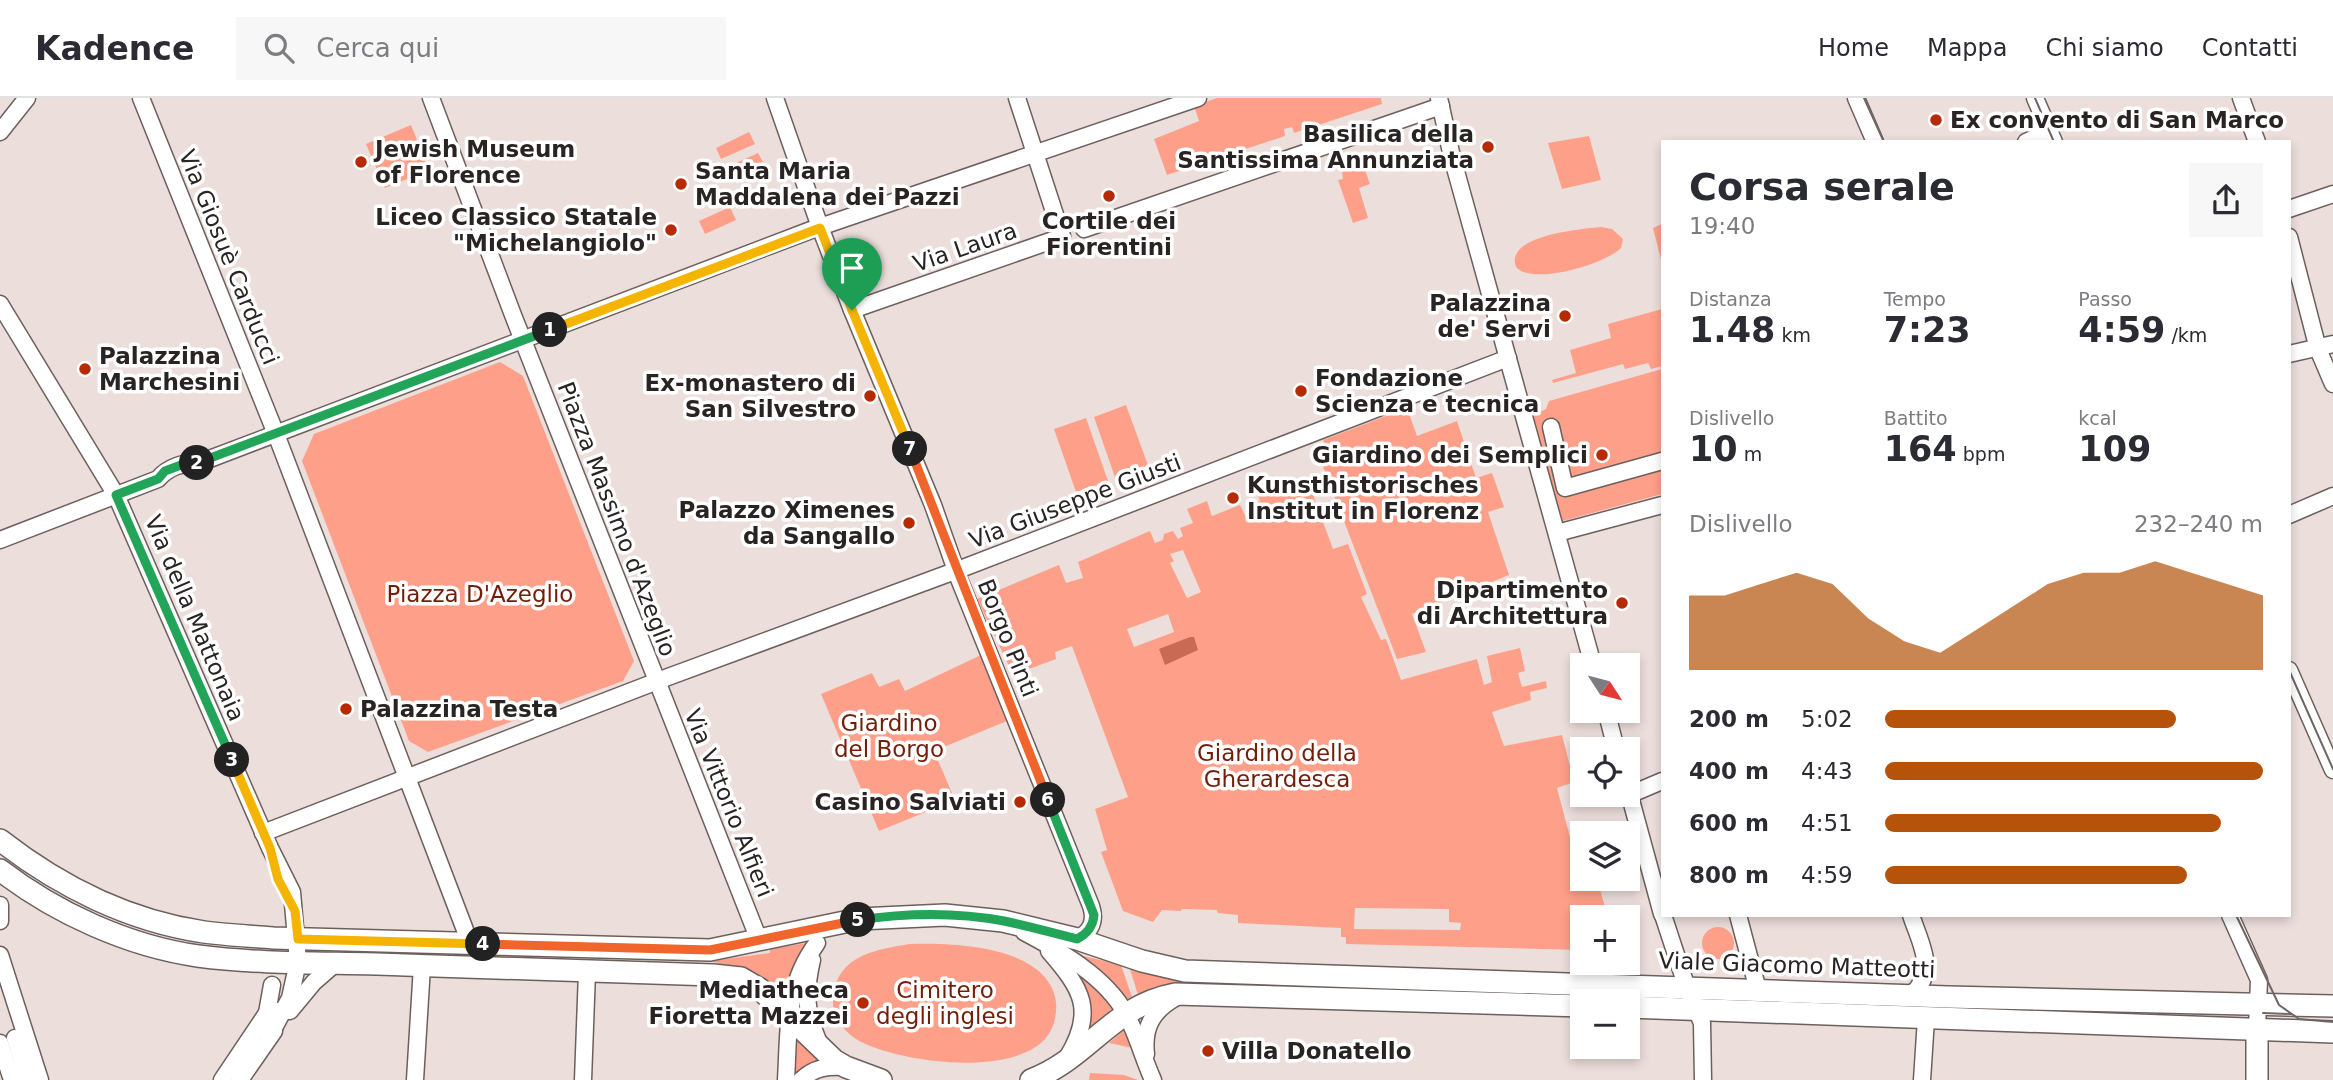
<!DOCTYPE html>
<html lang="it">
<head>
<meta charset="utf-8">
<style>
  body { margin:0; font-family:"DejaVu Sans",sans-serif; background:#f7f7f7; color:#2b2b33; height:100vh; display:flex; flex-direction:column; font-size:26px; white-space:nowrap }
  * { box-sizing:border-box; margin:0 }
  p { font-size:23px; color:#7c7c81 }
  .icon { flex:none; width:38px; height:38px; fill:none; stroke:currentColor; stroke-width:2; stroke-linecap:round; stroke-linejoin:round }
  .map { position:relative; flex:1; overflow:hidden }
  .drawer { position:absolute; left:1661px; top:42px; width:630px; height:777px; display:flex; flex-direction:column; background:#fff; border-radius:0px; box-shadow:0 4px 10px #0003 }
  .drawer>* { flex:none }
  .needle { width:46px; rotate:126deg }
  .buttons { position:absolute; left:1570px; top:555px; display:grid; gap:14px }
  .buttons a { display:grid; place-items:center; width:70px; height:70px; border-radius:0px; background:#fff; box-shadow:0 4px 10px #0003; font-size:35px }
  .pin { position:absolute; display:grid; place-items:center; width:60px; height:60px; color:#fff; margin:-72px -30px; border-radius:50% 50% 50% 0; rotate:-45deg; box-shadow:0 0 7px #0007 }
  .pin .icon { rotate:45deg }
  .km { position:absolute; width:35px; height:35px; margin:-18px; border-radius:50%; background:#222; color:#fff; font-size:19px; line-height:35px; text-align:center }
  .round { display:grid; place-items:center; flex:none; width:74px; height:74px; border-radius:0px; background:#f7f7f7 }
  .overview { display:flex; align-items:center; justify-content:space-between; height:119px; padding:0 28px }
  h1 { font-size:38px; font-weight:700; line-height:52px }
  .figures { display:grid; grid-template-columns:repeat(3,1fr); gap:10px; height:119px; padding:7px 28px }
  .figures div { display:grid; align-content:center }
  .figures b { font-size:35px; font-weight:700 }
  .figures small { font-size:19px; font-weight:400 }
  .figures p { font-size:19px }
  .chart { height:196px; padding:14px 28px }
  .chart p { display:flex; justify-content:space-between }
  .chart svg { width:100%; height:126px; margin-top:7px; fill:#b45309; opacity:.7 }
  ul { padding:0 28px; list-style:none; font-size:23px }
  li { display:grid; grid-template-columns:112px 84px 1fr; align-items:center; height:52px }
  li i { height:18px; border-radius:9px; background:#b45309 }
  header { display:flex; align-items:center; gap:42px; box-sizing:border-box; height:98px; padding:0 35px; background:#fff; border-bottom:2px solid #e1e1e2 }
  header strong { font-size:33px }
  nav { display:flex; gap:38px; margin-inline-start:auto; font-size:24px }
  .search { width:490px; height:63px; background:#f7f7f7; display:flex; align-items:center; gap:18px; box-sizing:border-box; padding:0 24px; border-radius:0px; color:#7c7c81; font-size:26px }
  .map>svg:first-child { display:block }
  .green { fill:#fea089; fill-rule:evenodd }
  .water { fill:#c86a54 }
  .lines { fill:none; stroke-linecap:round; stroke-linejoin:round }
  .minor-casing { stroke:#6c605d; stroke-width:19 }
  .major-casing { stroke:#6c605d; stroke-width:24 }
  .minor { stroke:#fff; stroke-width:16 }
  .major { stroke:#fff; stroke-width:21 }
  .tram { stroke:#6e6664; stroke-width:2 }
  .split-1-casing { stroke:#fff; stroke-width:14 }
  .split-2-casing { stroke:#fff; stroke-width:14 }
  .split-3-casing { stroke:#fff; stroke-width:14 }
  .split-4-casing { stroke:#fff; stroke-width:14 }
  .split-5-casing { stroke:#fff; stroke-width:14 }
  .split-6-casing { stroke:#fff; stroke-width:14 }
  .split-7-casing { stroke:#fff; stroke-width:14 }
  .split-8-casing { stroke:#fff; stroke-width:14 }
  .split-1 { stroke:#f5b400; stroke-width:9 }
  .split-2 { stroke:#22a559; stroke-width:9 }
  .split-3 { stroke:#22a559; stroke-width:9 }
  .split-4 { stroke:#f5b400; stroke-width:9 }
  .split-5 { stroke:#f0652b; stroke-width:9 }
  .split-6 { stroke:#22a559; stroke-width:9 }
  .split-7 { stroke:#f0652b; stroke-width:9 }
  .split-8 { stroke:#f5b400; stroke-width:9 }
  .poi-dot { fill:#b52a00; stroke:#fff; stroke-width:2.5 }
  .labels { text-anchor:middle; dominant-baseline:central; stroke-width:7; stroke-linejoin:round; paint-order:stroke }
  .poi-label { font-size:23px; font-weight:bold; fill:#292423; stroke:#fff; text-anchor:end }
  .street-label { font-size:23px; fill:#292423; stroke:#fff }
  .park-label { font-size:23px; fill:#741d08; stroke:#fff }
</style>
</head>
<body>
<header>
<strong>Kadence</strong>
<div class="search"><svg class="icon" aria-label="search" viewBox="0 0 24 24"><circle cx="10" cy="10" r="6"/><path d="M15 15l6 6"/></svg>Cerca qui</div>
<nav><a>Home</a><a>Mappa</a><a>Chi siamo</a><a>Contatti</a></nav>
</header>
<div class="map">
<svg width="2333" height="982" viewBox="0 0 2333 982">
  <rect width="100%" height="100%" fill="#ecdedb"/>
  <g class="green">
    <polygon points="1217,0 1381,0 1382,6 1294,35 1292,29 1284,31 1285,38 1167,77 1154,41 1199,23 1194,8"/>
    <polygon points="411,27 429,72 385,90 366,46"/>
    <polygon points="749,34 755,46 721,61 716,50"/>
    <polygon points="1589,38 1601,82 1562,91 1548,45"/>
    <polygon points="758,55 764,66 730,82 725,70"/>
    <polygon points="1363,66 1370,86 1359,90 1368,120 1353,125 1338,82 1343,81 1342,74"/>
    <polygon points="730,109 736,122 705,136 699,123"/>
    <polygon points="1662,126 1662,165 1653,130"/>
    <path d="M1601,129L1612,131L1623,141L1621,150C1605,166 1533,188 1516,169C1504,137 1582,131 1601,129Z"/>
    <polygon points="1662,211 1662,268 1651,271 1648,265 1625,271 1623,266 1553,285 1552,282 1576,275 1570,252 1611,240 1608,226"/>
    <polygon points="500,264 523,278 634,563 623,583 428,654 409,643 302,363 314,336"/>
    <polygon points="1662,271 1662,396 1559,424 1530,319 1546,311 1549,303"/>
    <polygon points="1126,307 1149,370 1116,382 1094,319"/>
    <polygon points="1407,310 1417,338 1457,323 1476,380 1492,375 1504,409 1488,414 1509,477 1412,516 1426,554 1397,561 1317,353 1326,349 1323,342"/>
    <polygon points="1086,320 1108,383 1076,394 1054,331"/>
    <path d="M1278,383L1282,396L1309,386L1333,451L1348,446L1367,496L1361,499L1381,542L1386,541L1401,582L1477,561L1484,587L1492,584L1487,558L1520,550L1525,573L1518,575L1522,589L1546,583L1547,590L1530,594L1531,602L1492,614L1504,648L1562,637L1574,684L1557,690L1572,747L1582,745V780L1597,781L1608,819H1582V852L1346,846V839H1341V830L1238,825V817L1218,815L1217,812L1182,811L1181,813L1162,812L1153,824L1123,813L1101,754L1107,752L1095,711L1128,699L1072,548L1055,554L1056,561L1029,571L1026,564L1009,568L977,501L1059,467L1066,485L1083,480L1078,464L1150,433L1155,445L1163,442L1164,436L1173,433L1178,441L1183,438L1180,430L1193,425L1187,411L1207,403L1212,418L1240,407L1247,421L1260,414L1256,405L1260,403L1256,391ZM1183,452L1201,494L1187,500L1170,465L1174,463L1170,456ZM1168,516L1174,534L1134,549L1127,531ZM1355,810L1449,811V824L1461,825L1460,832L1354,831Z"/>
    <polygon points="981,557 1007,623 934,653 955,702 879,733 821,596 872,575 879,589 899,581 905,593"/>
    <circle cx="1718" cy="845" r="16"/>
    <polygon points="813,844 787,905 738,871 710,863 770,855 770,851"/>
    <path d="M910,846C953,845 1048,847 1056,904C1057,914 1055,925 1050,934C1023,982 895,965 856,941C844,933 834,921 833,907C832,859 872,852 910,846Z"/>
    <polygon points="1063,853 1121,867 1132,899 1123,903"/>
    <polygon points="1059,858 1095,888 1113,910 1083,939 1086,925"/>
    <polygon points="1130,871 1206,885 1205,887 1149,893 1138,897"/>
    <polygon points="1124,932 1133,950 1109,945"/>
    <polygon points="796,942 819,962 800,972 793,982 794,943"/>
    <polygon points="1090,975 1124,977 1138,982 1089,982"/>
  </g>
  <polygon class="water" points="1190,539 1194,539 1198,552 1165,567 1159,551"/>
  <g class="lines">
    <g class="minor-casing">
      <g id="minor">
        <polyline points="141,0 276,336 470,845"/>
        <polyline points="431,0 513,217 759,842"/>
        <path d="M775,0L820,129L852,212L933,407L959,481L1091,808C1096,823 1091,834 1077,841"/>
        <polyline points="1017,0 1062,138"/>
        <polyline points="1439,0 1452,59 1593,567"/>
        <polyline points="1856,0 1875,44"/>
        <polyline points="2035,0 2054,44"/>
        <polyline points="2241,0 2257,44"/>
        <polyline points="0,34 27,0"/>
        <polyline points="2026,44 2050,33"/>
        <polyline points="2289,111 2333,96"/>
        <polyline points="1084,131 1441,8"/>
        <polyline points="2289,139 2318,251 2333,286"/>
        <polyline points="0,206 116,397 270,750 292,794 298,864 290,900 268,941"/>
        <polyline points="852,212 1053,142"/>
        <polyline points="2289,256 2333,246"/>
        <polyline points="1551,329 1565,390 1662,363"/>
        <polyline points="2289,417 2333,398"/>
        <polyline points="1557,435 1662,407"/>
        <path d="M0,442L158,381C168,369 184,364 199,365L811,132L1198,0"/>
        <polyline points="2289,572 2333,672"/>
        <polyline points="1606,612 1616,651"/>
        <polyline points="1628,691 1662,816"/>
        <polyline points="1629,697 1662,683"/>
        <polyline points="263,735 668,579 963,470 1508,260"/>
        <polyline points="0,807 0,823"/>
        <polyline points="1663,817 1687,890 1702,925 1703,982"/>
        <polyline points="1738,817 1758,892"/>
        <path d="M1911,817C1920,845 1938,873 1912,896"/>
        <polyline points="2230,817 2259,882 2257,930"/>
        <path d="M1024,834C1060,853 1105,878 1126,916C1137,936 1143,960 1153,982"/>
        <path d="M1049,853C1082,891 1096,913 1067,960"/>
        <polyline points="0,857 40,982"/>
        <path d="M812,862C804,896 806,914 819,945"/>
        <polyline points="290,913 314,884 337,864"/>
        <polyline points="267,915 272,887"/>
        <polyline points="15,940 28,982"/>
        <polyline points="0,945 12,982"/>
        <path d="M1146,956C1143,930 1152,913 1175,900"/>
        <polyline points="222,982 267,915 285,912"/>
        <polyline points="240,982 274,933"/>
        <polyline points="415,982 422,868"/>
        <polyline points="583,982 587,874"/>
        <path d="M786,982C789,932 785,887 817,845"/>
        <path d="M801,982C815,969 828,968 846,969"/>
        <polyline points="1922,982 1926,921"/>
      </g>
    </g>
    <g class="major-casing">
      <g id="major">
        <path d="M0,742C59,788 129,823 204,834C226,837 250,838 273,840L710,852L859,821L945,817L1003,823L1077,841L1142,863L1185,873L1948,899L2333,908"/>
        <path d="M0,772C56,815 128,848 198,858C266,867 337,864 405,867C508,871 611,874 713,877L741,880L760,891L834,962L846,969L881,982"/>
        <polyline points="1628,909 2333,934"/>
        <path d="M1031,982C1089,960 1111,908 1175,896L1582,908"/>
        <polyline points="2257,982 2257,930"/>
      </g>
    </g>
    <use href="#minor" class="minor"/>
    <use href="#major" class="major"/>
    <g class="tram">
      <polyline points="1864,0 1884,44"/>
      <polyline points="2035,0 2054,44"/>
      <polyline points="2289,572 2333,671"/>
      <polyline points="2236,817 2279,907 2299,921 2333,924"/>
      <polyline points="2263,915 2291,916"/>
    </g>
  </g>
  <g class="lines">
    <g class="split-1-casing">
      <polyline id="split-1" points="550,232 820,130 852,212"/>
    </g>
    <g class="split-2-casing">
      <polyline id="split-2" points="197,365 550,232"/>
    </g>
    <g class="split-3-casing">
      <polyline id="split-3" points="197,365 189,364 165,373 158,381 116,397 232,662"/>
    </g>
    <g class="split-4-casing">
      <polyline id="split-4" points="232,662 270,750 278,781 295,813 298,841 483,846"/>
    </g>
    <g class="split-5-casing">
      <polyline id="split-5" points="483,846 710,852 858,822"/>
    </g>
    <g class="split-6-casing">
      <path id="split-6" d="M858,822C906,815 956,814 1004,823C1028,828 1053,835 1077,841C1087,836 1093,829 1094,817L1048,702"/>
    </g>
    <g class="split-7-casing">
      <polyline id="split-7" points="910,351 1048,702"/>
    </g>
    <g class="split-8-casing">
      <polyline id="split-8" points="852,212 910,351"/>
    </g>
    <use href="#split-1" class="split-1"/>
    <use href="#split-2" class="split-2"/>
    <use href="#split-3" class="split-3"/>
    <use href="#split-4" class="split-4"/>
    <use href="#split-5" class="split-5"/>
    <use href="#split-6" class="split-6"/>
    <use href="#split-7" class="split-7"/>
    <use href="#split-8" class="split-8"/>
  </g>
  <g class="poi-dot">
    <circle cx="1936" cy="22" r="7"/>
    <circle cx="1488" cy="49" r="7"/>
    <circle cx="361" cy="64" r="7"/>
    <circle cx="681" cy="86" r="7"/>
    <circle cx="1109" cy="98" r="7"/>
    <circle cx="671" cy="132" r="7"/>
    <circle cx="1565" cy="218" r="7"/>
    <circle cx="85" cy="271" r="7"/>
    <circle cx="1301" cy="293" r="7"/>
    <circle cx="870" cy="298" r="7"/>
    <circle cx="1602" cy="357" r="7"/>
    <circle cx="1233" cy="400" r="7"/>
    <circle cx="909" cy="425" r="7"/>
    <circle cx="1622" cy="505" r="7"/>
    <circle cx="346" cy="611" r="7"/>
    <circle cx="1020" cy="704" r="7"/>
    <circle cx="863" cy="905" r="7"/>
    <circle cx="1208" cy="953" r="7"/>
  </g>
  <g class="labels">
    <g class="poi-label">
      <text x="1950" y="22" text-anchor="start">Ex convento di San Marco</text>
      <text x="1474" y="36">Basilica della<tspan x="1474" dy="26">Santissima Annunziata</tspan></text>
      <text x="375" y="51" text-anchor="start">Jewish Museum<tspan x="375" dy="26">of Florence</tspan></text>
      <text x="695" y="73" text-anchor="start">Santa Maria<tspan x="695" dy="26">Maddalena dei Pazzi</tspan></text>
      <text x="657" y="119">Liceo Classico Statale<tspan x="657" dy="26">"Michelangiolo"</tspan></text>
      <text x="1109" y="123" text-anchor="middle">Cortile dei<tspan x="1109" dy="26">Fiorentini</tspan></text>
      <text x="1551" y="205">Palazzina<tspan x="1551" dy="26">de' Servi</tspan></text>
      <text x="99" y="258" text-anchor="start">Palazzina<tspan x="99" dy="26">Marchesini</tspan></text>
      <text x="1315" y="280" text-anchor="start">Fondazione<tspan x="1315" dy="26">Scienza e tecnica</tspan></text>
      <text x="856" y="285">Ex-monastero di<tspan x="856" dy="26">San Silvestro</tspan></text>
      <text x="1588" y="357">Giardino dei Semplici</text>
      <text x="1247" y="387" text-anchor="start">Kunsthistorisches<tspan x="1247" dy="26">Institut in Florenz</tspan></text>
      <text x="895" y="412">Palazzo Ximenes<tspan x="895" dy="26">da Sangallo</tspan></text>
      <text x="1608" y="492">Dipartimento<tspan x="1608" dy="26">di Architettura</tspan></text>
      <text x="360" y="611" text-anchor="start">Palazzina Testa</text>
      <text x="1006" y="704">Casino Salviati</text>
      <text x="849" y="892">Mediatheca<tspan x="849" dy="26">Fioretta Mazzei</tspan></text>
      <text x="1222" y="953" text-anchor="start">Villa Donatello</text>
    </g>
    <g class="street-label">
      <text transform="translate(965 149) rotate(-19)">Via Laura</text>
      <text transform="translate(229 159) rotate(68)">Via Giosuè Carducci</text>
      <text transform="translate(1075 403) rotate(-21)">Via Giuseppe Giusti</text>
      <text transform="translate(617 421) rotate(69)">Piazza Massimo d'Azeglio</text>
      <text transform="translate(195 520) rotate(67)">Via della Mattonaia</text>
      <text transform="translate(1008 540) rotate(68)">Borgo Pinti</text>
      <text transform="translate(729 705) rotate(68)">Via Vittorio Alfieri</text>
      <text transform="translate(1797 867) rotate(2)">Viale Giacomo Matteotti</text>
    </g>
    <g class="park-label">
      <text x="480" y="496">Piazza D'Azeglio</text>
      <text x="889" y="625">Giardino<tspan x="889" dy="26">del Borgo</tspan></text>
      <text x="1277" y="655">Giardino della<tspan x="1277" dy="26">Gherardesca</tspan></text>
      <text x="945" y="892">Cimitero<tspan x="945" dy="26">degli inglesi</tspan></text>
    </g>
  </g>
</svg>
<div class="buttons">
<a><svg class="needle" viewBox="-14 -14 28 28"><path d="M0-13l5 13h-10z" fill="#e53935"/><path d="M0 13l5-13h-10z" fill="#7c7c81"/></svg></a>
<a><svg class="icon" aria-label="locate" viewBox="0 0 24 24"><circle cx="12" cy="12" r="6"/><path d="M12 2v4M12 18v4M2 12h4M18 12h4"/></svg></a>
<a><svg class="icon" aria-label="layers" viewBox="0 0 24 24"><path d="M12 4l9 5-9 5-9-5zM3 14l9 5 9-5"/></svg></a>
<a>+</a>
<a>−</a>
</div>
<div class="pin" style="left:852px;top:212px;background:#1e9e55"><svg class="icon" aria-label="arrive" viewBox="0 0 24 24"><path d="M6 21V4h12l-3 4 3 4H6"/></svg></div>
<b class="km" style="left:550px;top:232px">1</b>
<b class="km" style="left:197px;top:365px">2</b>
<b class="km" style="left:232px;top:662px">3</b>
<b class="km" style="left:483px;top:846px">4</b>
<b class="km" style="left:858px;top:822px">5</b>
<b class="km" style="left:1048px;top:702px">6</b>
<b class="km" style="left:910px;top:351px">7</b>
<section class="drawer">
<div class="overview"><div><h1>Corsa serale</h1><p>19:40</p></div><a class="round"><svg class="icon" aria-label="share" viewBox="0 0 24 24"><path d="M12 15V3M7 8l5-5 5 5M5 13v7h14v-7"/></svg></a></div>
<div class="figures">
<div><p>Distanza</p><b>1.48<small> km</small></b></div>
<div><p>Tempo</p><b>7:23</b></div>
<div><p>Passo</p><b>4:59<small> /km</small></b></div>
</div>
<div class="figures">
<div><p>Dislivello</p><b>10<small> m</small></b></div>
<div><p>Battito</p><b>164<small> bpm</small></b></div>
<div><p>kcal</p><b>109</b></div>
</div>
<div class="chart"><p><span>Dislivello</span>232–240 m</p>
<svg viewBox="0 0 160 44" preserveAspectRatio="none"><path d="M0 44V18L10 18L20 14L30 10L40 14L50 26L60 34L70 38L80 30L90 22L100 14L110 10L120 10L130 6L140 10L150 14L160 18V44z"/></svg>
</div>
<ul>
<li><b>200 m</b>5:02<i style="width:77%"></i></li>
<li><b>400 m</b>4:43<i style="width:100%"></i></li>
<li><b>600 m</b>4:51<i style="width:89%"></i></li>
<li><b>800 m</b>4:59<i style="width:80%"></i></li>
</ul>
</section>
</div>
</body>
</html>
